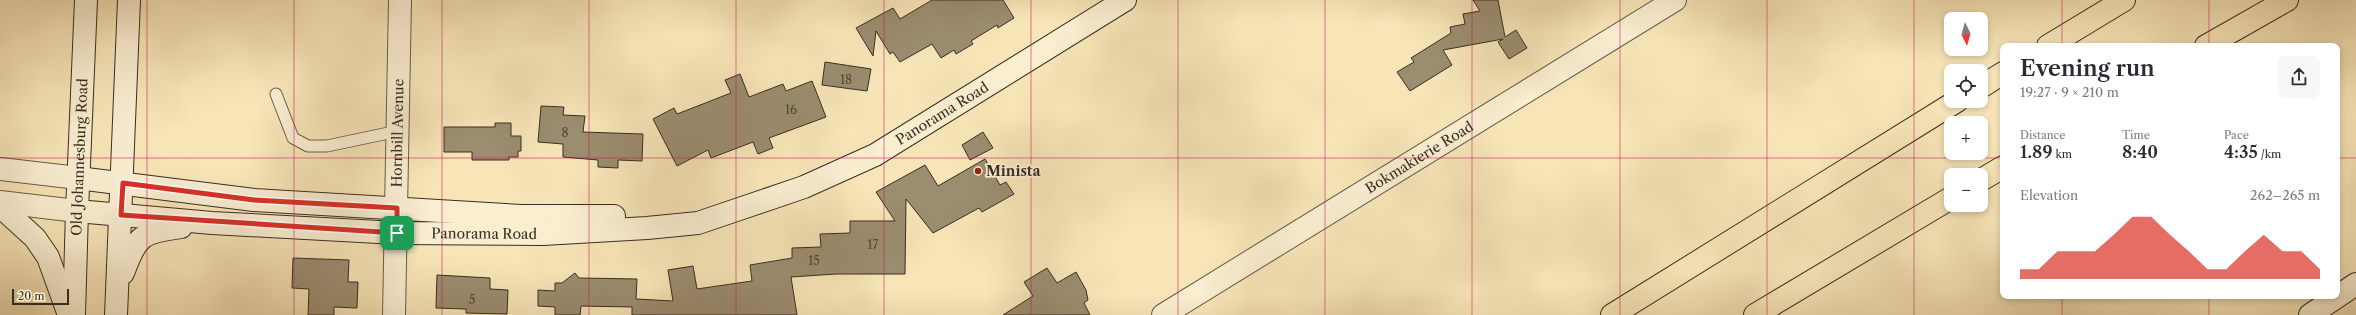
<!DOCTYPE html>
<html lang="en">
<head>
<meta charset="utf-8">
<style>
  body { margin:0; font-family:"Libre Caslon Text",serif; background:#f7f7f7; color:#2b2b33; height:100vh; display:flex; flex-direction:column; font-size:15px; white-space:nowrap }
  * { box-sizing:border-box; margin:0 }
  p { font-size:13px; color:#7c7c81 }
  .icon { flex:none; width:22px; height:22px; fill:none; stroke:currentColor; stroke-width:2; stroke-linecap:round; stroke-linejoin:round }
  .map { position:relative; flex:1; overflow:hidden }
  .drawer { position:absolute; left:2000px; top:43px; width:340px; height:256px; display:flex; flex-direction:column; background:#fff; border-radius:8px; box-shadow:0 2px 6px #0003 }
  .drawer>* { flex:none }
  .needle { width:26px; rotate:175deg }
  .fabs { position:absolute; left:1944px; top:12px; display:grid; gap:8px }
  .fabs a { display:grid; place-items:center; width:44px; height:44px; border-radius:8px; background:#fff; box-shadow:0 2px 6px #0003; font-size:20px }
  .scale { position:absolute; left:12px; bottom:10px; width:57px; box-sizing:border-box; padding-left:4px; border:2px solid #382e22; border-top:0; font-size:11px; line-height:14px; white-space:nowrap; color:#382e22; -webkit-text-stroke:3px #faeed1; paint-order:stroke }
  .pin { position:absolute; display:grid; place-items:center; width:34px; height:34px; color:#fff; margin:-17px; border-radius:8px; box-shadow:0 2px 6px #0006 }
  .round { display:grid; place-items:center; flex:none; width:42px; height:42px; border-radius:8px; background:#f7f7f7 }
  .headline { display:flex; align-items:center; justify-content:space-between; height:68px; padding:0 20px }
  h1 { font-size:22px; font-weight:600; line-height:30px }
  .metrics { display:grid; grid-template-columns:repeat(3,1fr); gap:6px; height:68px; padding:4px 20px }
  .metrics div { display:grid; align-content:center }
  .metrics b { font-size:17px; font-weight:600 }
  .metrics small { font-size:11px; font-weight:400 }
  .metrics p { font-size:11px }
  .chart { height:112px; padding:8px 20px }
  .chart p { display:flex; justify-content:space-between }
  .chart svg { width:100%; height:72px; margin-top:4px; fill:#d93025; opacity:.7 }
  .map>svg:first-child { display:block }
  .building { fill:#9b8d70; stroke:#382e22 }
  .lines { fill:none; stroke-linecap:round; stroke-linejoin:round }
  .lane-casing { stroke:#685c48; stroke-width:13 }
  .street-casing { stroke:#685c48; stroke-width:24 }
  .secondary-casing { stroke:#382e22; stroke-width:24 }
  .highway-casing { stroke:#382e22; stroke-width:24 }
  .lane { stroke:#faeed1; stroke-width:11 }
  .street { stroke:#faeed1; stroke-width:22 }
  .secondary { stroke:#faeed1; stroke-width:22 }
  .highway { stroke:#f7e5b8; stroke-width:22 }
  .route-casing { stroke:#fff; stroke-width:8 }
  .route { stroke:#d93025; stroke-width:5 }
  .grid { fill:none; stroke:#c2185b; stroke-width:1; stroke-opacity:0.55 }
  .poi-dot { fill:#8f2418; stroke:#faeed1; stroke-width:1.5 }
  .labels { text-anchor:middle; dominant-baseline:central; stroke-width:3.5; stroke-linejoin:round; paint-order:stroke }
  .number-label { font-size:12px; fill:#514636 }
  .street-label { font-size:14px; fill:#382e22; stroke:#faeed1 }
  .poi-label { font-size:14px; font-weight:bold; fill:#382e22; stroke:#faeed1; text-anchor:start }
</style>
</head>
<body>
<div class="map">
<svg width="2356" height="315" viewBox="0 0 2356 315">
  <rect width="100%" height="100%" fill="#f7e5b8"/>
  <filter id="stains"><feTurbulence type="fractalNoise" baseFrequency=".005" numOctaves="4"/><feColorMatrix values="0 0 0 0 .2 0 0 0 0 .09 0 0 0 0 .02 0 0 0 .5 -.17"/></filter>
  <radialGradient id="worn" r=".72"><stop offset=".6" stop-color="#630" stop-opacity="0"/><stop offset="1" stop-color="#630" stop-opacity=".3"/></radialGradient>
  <g class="building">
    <polygon points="932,0 1003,0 1014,18 998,28 997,25 971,41 973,44 956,54 954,50 941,58 932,44 900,62 893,52 890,54 876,31 873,56 856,28 893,8 900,19"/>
    <polygon points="1473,0 1498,0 1505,37 1516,30 1527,48 1509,59 1498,42 1503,39 1443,50 1452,65 1410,91 1397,72 1414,62 1411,58 1451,33 1450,27 1465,24 1463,14 1480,11"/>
    <polygon points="825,62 871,69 867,91 822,85"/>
    <polygon points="740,74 749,97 783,84 786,91 812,81 826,117 769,138 773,148 758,154 753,142 711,158 708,150 677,166 653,119 674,108 677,114 731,93 725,80"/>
    <polygon points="541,106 564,107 563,115 585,116 583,132 643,134 642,161 618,160 618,168 598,167 598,160 563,157 563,144 538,142"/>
    <polygon points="495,123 511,123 511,136 521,136 521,151 518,151 518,157 509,157 509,160 472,160 472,152 444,152 444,127 495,127"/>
    <polygon points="983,132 993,148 970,160 962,145"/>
    <polygon points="985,159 1000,185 1006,182 1014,194 982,212 979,208 933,233 906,199 905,274 836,274 791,277 797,315 632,315 632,307 581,306 580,315 555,315 555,307 538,306 538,290 555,291 555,283 562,283 575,273 579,278 637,279 636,299 673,301 668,270 693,266 697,289 752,281 750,265 792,258 792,248 821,247 820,234 850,233 850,221 895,221 876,192 925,165 938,186"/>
    <polygon points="293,258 349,260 348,282 358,282 357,308 334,307 334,315 308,315 309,289 292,288"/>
    <polygon points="1047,268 1057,283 1076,272 1086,290 1088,300 1084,303 1090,315 1003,315 1033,296 1024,282"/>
    <polygon points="437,275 490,278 490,289 508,290 507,314 466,313 466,309 436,308"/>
  </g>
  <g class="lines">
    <g class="lane-casing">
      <polyline id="lane" points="276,94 293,138 308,146 327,146 398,131"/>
    </g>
    <g class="street-casing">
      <g id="street">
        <polyline points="0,169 78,178"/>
        <polyline points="0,202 77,211"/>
        <path id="s1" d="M394,315L400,0"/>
        <path id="s2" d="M1163,315L1675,0"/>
      </g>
    </g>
    <g class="secondary-casing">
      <g id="secondary">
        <polyline points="78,178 254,200 521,216 614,216"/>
        <polyline points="0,206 35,238 48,257 69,315"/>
        <path id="s3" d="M77,211L212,223L397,233L543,234L647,228L698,223L804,187L875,155L1125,0"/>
        <path d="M123,273C138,234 141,233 181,227"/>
        <path id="s4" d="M74,315L77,211L86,0"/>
        <polyline points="116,315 129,0"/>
        <polyline points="2310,315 2356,284"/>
      </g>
    </g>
    <g class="highway-casing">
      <g id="highway">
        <polyline points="2048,46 2124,0"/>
        <polyline points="2206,46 2287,0"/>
        <polyline points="1981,87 2003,73"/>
        <polyline points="1981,180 2003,167"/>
        <polyline points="1612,315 1957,101"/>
        <polyline points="1755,315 1951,198"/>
      </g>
    </g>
    <use href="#lane" class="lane"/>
    <use href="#street" class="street"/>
    <use href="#secondary" class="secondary"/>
    <use href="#highway" class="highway"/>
  </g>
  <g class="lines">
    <g class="route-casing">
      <polygon id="route" points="123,183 254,200 397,208 397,233 121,215"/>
    </g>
    <use href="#route" class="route"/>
  </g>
  <path class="grid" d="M147,0V315M294,0V315M442,0V315M589,0V315M736,0V315M884,0V315M1031,0V315M1178,0V315M1325,0V315M1472,0V315M1620,0V315M1767,0V315M1914,0V315M2062,0V46M2209,0V46M0,158H2003M2337,158H2356M2062,296V315M2209,296V315"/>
  <circle class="poi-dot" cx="978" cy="171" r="4"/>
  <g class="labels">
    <g class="number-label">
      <text x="846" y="79">18</text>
      <text x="791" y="109">16</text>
      <text x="565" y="132">8</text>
      <text x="873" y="244">17</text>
      <text x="814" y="260">15</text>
      <text x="472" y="299">5</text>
    </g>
    <g class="street-label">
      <text stroke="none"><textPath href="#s3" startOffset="891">Panorama Road</textPath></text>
      <text stroke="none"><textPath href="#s1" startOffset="182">Hornbill Avenue</textPath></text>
      <text stroke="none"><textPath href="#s4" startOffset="158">Old Johannesburg Road</textPath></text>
      <text stroke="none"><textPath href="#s2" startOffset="301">Bokmakierie Road</textPath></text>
      <text stroke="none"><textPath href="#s3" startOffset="408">Panorama Road</textPath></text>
    </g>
    <g class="poi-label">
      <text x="986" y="171">Minista</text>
    </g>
  </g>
  <rect width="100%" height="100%" filter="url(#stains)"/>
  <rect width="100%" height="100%" fill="url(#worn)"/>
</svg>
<div class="fabs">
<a><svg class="needle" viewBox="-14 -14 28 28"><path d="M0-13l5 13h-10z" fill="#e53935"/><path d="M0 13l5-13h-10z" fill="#7c7c81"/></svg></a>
<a><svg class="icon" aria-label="locate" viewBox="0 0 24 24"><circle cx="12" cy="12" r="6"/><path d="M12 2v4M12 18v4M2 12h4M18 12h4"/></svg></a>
<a>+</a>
<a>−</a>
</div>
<div class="scale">20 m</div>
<div class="pin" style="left:397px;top:233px;background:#1e9e55"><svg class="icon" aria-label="arrive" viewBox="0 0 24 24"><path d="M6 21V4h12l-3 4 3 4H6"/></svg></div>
<section class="drawer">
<div class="headline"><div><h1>Evening run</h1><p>19:27 · 9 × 210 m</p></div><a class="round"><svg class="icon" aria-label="share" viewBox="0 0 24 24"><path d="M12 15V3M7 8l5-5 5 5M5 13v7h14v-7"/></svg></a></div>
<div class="metrics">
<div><p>Distance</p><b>1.89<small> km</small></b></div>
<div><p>Time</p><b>8:40</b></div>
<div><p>Pace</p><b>4:35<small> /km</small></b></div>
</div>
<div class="chart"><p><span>Elevation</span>262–265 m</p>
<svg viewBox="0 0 160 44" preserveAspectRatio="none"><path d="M0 44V38L10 38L20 27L30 27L40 27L50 17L60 6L70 6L80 17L90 27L100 38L110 38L120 27L130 17L140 27L150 27L160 38V44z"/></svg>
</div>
</section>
</div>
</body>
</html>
